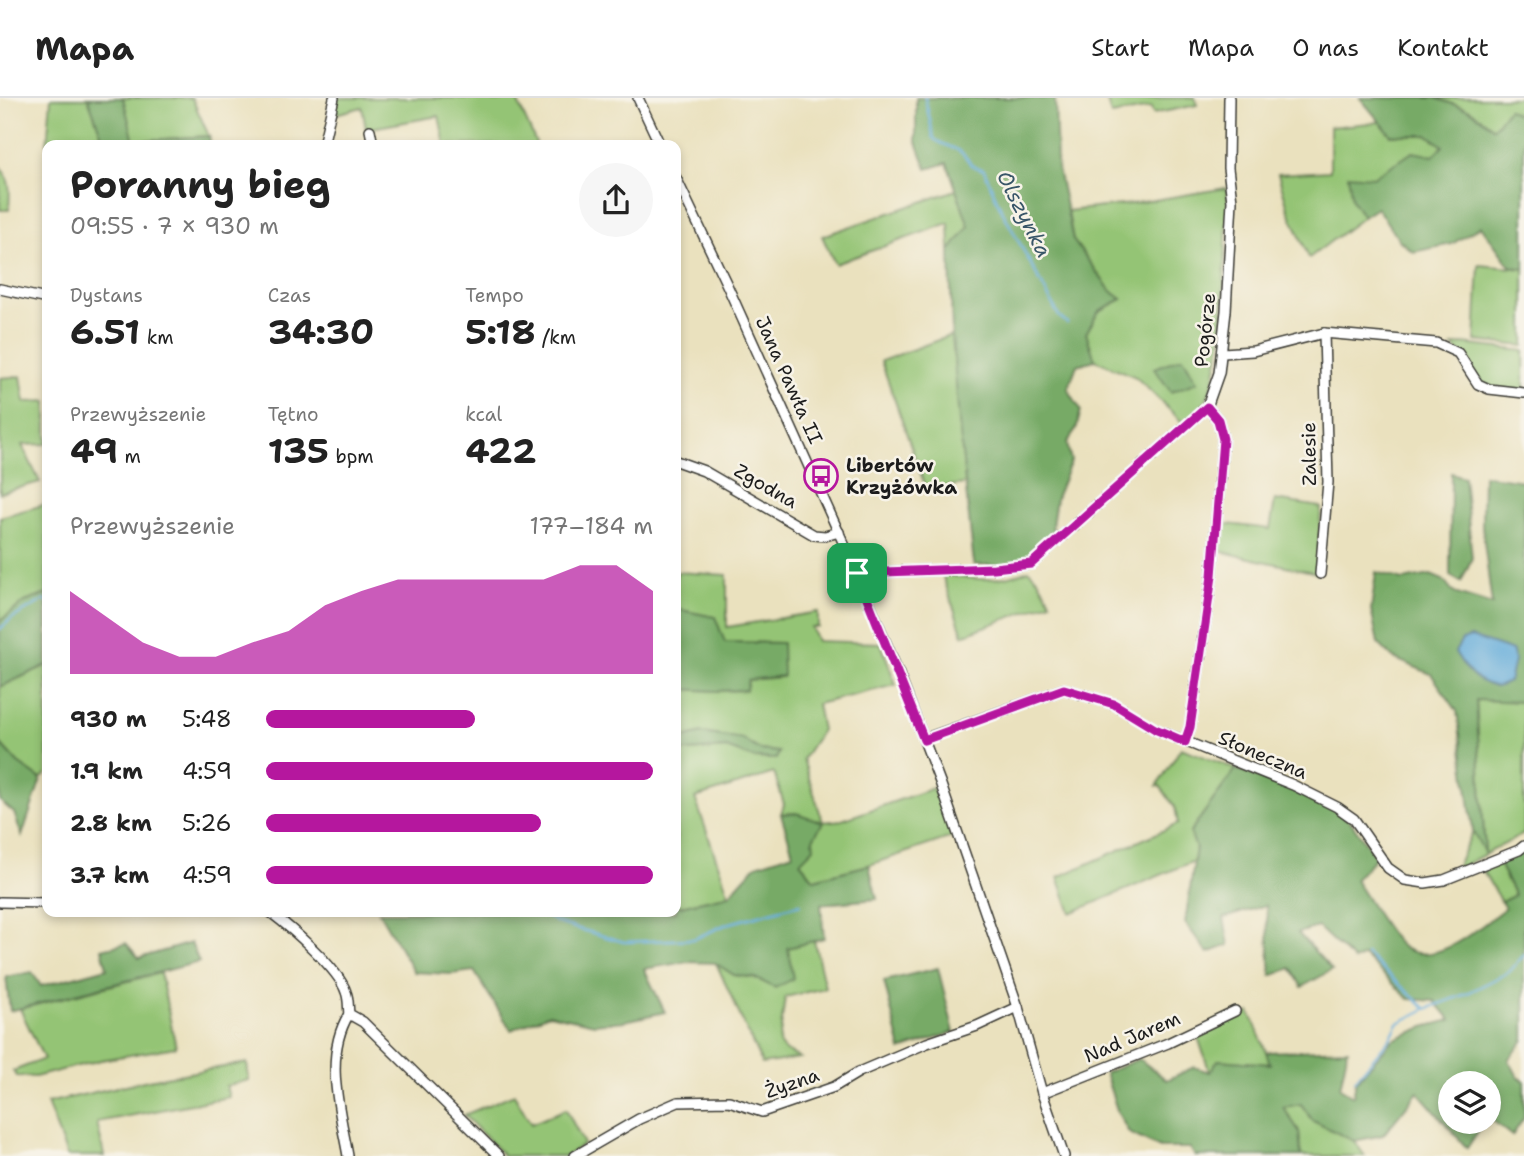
<!DOCTYPE html>
<html lang="pl">
<head>
<meta charset="utf-8">
<style>
  body { margin:0; font-family:"Shantell Sans",sans-serif; background:#f6f6f6; color:#222; height:100vh; display:flex; flex-direction:column; font-size:26px; white-space:nowrap }
  * { box-sizing:border-box; margin:0 }
  p { font-size:23px; color:#767676 }
  .icon { flex:none; width:38px; height:38px; fill:none; stroke:currentColor; stroke-width:2; stroke-linecap:round; stroke-linejoin:round }
  .map { position:relative; flex:1; overflow:hidden }
  .sheet { position:absolute; left:42px; top:42px; width:639px; height:777px; display:flex; flex-direction:column; background:#fff; border-radius:14px; box-shadow:0 4px 10px #0003 }
  .sheet>* { flex:none }
  .tools { position:absolute; left:1438px; top:973px; display:grid; gap:14px }
  .tools a { display:grid; place-items:center; width:63px; height:63px; border-radius:50%; background:#fff; box-shadow:0 4px 10px #0003; font-size:35px }
  .pin { position:absolute; display:grid; place-items:center; width:60px; height:60px; color:#fff; margin:-30px; border-radius:14px; box-shadow:0 4px 10px #0006 }
  .round { display:grid; place-items:center; flex:none; width:74px; height:74px; border-radius:37px; background:#f6f6f6 }
  .head { display:flex; align-items:center; justify-content:space-between; height:119px; padding:0 28px }
  h1 { font-size:38px; font-weight:700; line-height:52px }
  .stats { display:grid; grid-template-columns:repeat(3,1fr); gap:10px; height:119px; padding:7px 28px }
  .stats div { display:grid; align-content:center }
  .stats b { font-size:35px; font-weight:700 }
  .stats small { font-size:19px; font-weight:400 }
  .stats p { font-size:19px }
  .chart { height:196px; padding:14px 28px }
  .chart p { display:flex; justify-content:space-between }
  .chart svg { width:100%; height:126px; margin-top:7px; fill:#b5179e; opacity:.7 }
  ul { padding:0 28px; list-style:none; font-size:23px }
  li { display:grid; grid-template-columns:112px 84px 1fr; align-items:center; height:52px }
  li i { height:18px; border-radius:9px; background:#b5179e }
  header { display:flex; align-items:center; gap:42px; box-sizing:border-box; height:98px; padding:0 35px; background:#fff; border-bottom:2px solid #e0e0e0 }
  header strong { font-size:33px }
  nav { display:flex; gap:38px; margin-inline-start:auto; font-size:24px }
  .map>svg:first-child { display:block }
  .green { fill:#94c474; stroke:#587048; stroke-width:2 }
  .forest { fill:#7a6; stroke:#4a6341; stroke-width:2 }
  .water { fill:#62abda; stroke:#3f647b; stroke-width:2 }
  .lines { fill:none; stroke-linecap:round; stroke-linejoin:round }
  .stream { stroke:#62abda; stroke-width:2.5 }
  .minor-casing { stroke:#3b3a34; stroke-width:12 }
  .minor { stroke:#fff; stroke-width:9 }
  .route-casing { stroke:#fff; stroke-width:14 }
  .route { stroke:#b5179e; stroke-width:9 }
  .labels { text-anchor:middle; dominant-baseline:central; stroke-width:5; stroke-linejoin:round; paint-order:stroke }
  .street-label { font-size:19px; fill:#1c1c1c; stroke:#f7f3e8 }
  .poi-label { font-size:19px; font-weight:bold; fill:#1c1c1c; stroke:#f7f3e8; text-anchor:start }
  .water-label { font-size:21px; font-style:italic; fill:#385568; stroke:#f7f3e8 }
</style>
</head>
<body>
<header>
<strong>Mapa</strong>
<nav><a>Start</a><a>Mapa</a><a>O nas</a><a>Kontakt</a></nav>
</header>
<div class="map">
<svg width="1524" height="1058" viewBox="0 0 1524 1058">
  <rect width="100%" height="100%" fill="#f7f3e8"/>
  <filter id="ink" filterUnits="userSpaceOnUse"><feTurbulence type="fractalNoise" baseFrequency=".0143" numOctaves="2"/><feDisplacementMap in="SourceGraphic" scale="14" xChannelSelector="R" yChannelSelector="G"/><feConvolveMatrix kernelMatrix="1 2 1 2 8 2 1 2 1" color-interpolation-filters="sRGB"/></filter>
  <filter id="wash" filterUnits="userSpaceOnUse"><feTurbulence type="fractalNoise" baseFrequency=".00686" numOctaves="4" result="noise"/><feDisplacementMap in="SourceGraphic" scale="28" xChannelSelector="R" yChannelSelector="G"/><feGaussianBlur stdDeviation="1.57" result="paint"/><feColorMatrix in="noise" values="0 0 0 0 0 0 0 0 0 0 0 0 0 0 0 0 0 1.4 0 .05"/><feComposite in="paint" operator="in"/></filter>
  <g filter="url(#wash)">
    <rect width="100%" height="100%" fill="#eae1be"/>
    <g class="green">
      <polygon points="51,0 88,0 105,47 47,47"/>
      <polygon points="115,0 192,0 209,38 133,43 123,1"/>
      <polygon points="336,0 492,0 494,4 516,0 537,47 445,47 439,18 366,31 362,9 336,16"/>
      <polygon points="1106,0 1195,0 1197,7 1153,16 1151,10 1111,17"/>
      <polygon points="1435,0 1524,0 1524,20 1508,12 1494,30 1470,12"/>
      <polygon points="1380,24 1391,37 1428,37 1443,48 1433,59 1413,54 1373,79 1352,102 1363,119 1309,160 1289,113 1278,76 1330,73 1330,29"/>
      <path d="M0,68C12,85 10,93 9,112H0Z"/>
      <polygon points="1226,90 1228,103 1221,246 1214,281 1206,303 1185,327 1136,279 1095,262 1086,235 1099,213 1122,201 1110,192 1073,142 1068,113 1131,106"/>
      <polygon points="956,92 969,128 950,153 949,125 835,166 822,138"/>
      <polygon points="1479,167 1524,171 1524,248 1475,243"/>
      <polygon points="952,237 965,386 926,391 881,263"/>
      <path d="M1462,246L1524,253V293C1511,292 1490,294 1480,285C1469,275 1465,258 1453,248Z"/>
      <polygon points="21,278 25,304 47,303 47,346 22,347 40,384 0,395 0,280"/>
      <polygon points="1275,402 1321,409 1317,475 1218,453 1220,425 1270,431"/>
      <polygon points="47,406 47,496 25,504 0,523 0,419"/>
      <path d="M1029,472L1038,481L1051,504L963,537L942,476C977,482 994,485 1029,472Z"/>
      <polygon points="676,474 727,477 727,529 818,514 818,529 811,529 817,543 881,545 896,587 817,606 822,632 803,661 823,724 842,722 933,690 952,739 869,767 814,781 800,764 796,715 781,716 784,706 774,675 695,700 729,797 676,809 676,654 726,650 754,660 776,661 779,654 760,652 742,641 702,635 676,642 676,593 679,591 716,593 745,592 748,582 782,579 781,545 724,544 715,519 676,511"/>
      <polygon points="47,567 47,675 41,681 18,665 0,645 0,589"/>
      <polygon points="1476,601 1524,604 1524,736 1455,772 1473,733 1485,754"/>
      <polygon points="1181,650 1236,671 1190,734 1196,750 1194,763 1071,815 1058,779 1178,726 1175,709 1160,688 1157,688"/>
      <polygon points="1498,764 1515,798 1501,804 1481,770"/>
      <polygon points="814,842 825,890 785,899 779,945 784,952 800,960 762,966 716,865 734,877 755,880 775,889 788,850"/>
      <polygon points="160,875 176,949 101,962 35,979 16,978 13,973 44,961 20,911"/>
      <polygon points="1250,914 1271,966 1219,962 1210,975 1197,936"/>
      <polygon points="247,965 249,982 226,988 229,999 97,1024 104,1058 67,1058 47,1005 148,982"/>
      <polygon points="514,996 531,1026 566,1011 584,1046 566,1058 504,1058 464,1017"/>
      <polygon points="1301,1006 1313,1023 1354,1043 1365,1058 1301,1058 1299,1033 1283,1009"/>
    </g>
    <g class="forest">
      <polygon points="88,0 123,0 134,43 209,38 211,47 105,47"/>
      <polygon points="916,0 1055,0 1057,66 1073,142 1110,192 1122,201 1099,213 1086,235 1095,262 1077,267 1068,291 1081,312 1076,332 1067,345 1071,363 1056,400 1052,428 1056,437 1034,459 1005,467 974,467 960,336 952,237 950,153 969,128 947,65 927,71 916,42"/>
      <polygon points="1360,0 1435,0 1470,12 1494,30 1508,11 1524,20 1524,171 1510,168 1481,128 1452,146 1413,154 1399,142 1377,110 1363,119 1352,102 1348,77 1373,79 1413,54 1433,58 1443,48 1428,37 1391,37"/>
      <polygon points="1183,259 1197,284 1171,294 1154,270"/>
      <polygon points="1451,375 1464,379 1472,460 1461,484 1450,478"/>
      <polygon points="1483,377 1524,383 1524,604 1476,602 1485,756 1473,733 1457,613 1431,576 1393,560 1378,545 1371,512 1376,474 1403,482 1431,477 1443,482 1454,495 1492,507 1482,428"/>
      <polygon points="47,496 47,567 0,589 0,523 25,504"/>
      <polygon points="676,511 715,519 725,544 782,545 783,578 748,582 746,592 716,593 679,591 676,593"/>
      <polygon points="702,635 742,641 760,652 779,654 776,661 754,660 726,650 676,654 676,642"/>
      <polygon points="0,645 18,665 41,681 22,738 14,715 0,703"/>
      <path d="M1236,671L1328,706L1350,723L1376,759L1355,782C1364,795 1391,841 1401,848C1434,873 1479,829 1505,810L1501,804L1515,797L1498,764L1524,751V942L1509,962L1518,979L1524,982V1020L1512,1038L1489,1020V985H1451V1024H1484L1467,1050L1418,994L1383,1037L1354,1043L1313,1023L1301,1006L1283,1009L1299,1033L1301,1058H1195L1190,1050H1160L1129,1035L1118,1015L1105,975L1139,961L1167,982L1194,969L1210,974L1218,962L1270,966L1266,954L1348,951L1340,990L1353,998L1356,984L1392,942L1424,929L1451,922L1435,903L1409,901L1364,858L1354,863L1318,829L1298,835L1332,872L1302,889L1291,870L1271,878L1266,807L1224,820L1229,847L1208,855L1185,825L1196,750L1190,734Z"/>
      <polygon points="796,715 823,724 813,741 814,750 800,764 814,781 869,767 877,801 821,806 824,840 788,850 793,881 775,890 755,880 734,877 715,865 685,864 644,871 665,914 625,923 594,926 549,916 511,932 474,873 451,876 414,874 379,814 600,814 607,818 619,814 676,814 676,809 729,797 756,767 793,755 781,716"/>
      <polygon points="126,845 139,860 191,845 199,864 10,913 6,879 32,874 41,888 107,870 102,851"/>
      <polygon points="938,870 954,934 901,952 884,883"/>
    </g>
    <path class="water" d="M1471,539L1513,553L1514,563L1509,584L1497,589C1472,583 1467,573 1455,554L1462,542Z"/>
    <g class="lines">
      <g class="stream">
        <path d="M925,0L934,41C951,52 960,47 971,67L984,72L1000,109L1059,218L1067,225"/>
        <polyline points="0,531 11,521 44,502 47,503"/>
        <polyline points="539,814 558,825 624,844 694,841 727,826 800,806"/>
        <polyline points="1366,856 1425,910"/>
        <polyline points="1355,982 1391,939 1398,925 1426,911 1466,896 1509,874 1524,857"/>
      </g>
    </g>
  </g>
  <g filter="url(#ink)">
    <g class="lines">
      <g class="minor-casing">
        <g id="minor">
          <polyline points="638,0 660,47"/>
          <polyline points="370,32 373,47"/>
          <polyline points="323,47 334,0"/>
          <polyline points="676,80 727,187 857,475 898,574 940,684 1018,909 1042,995 1064,1058"/>
          <polyline points="0,191 47,201"/>
          <polyline points="1223,255 1253,253 1324,235 1436,245 1458,255 1478,286 1489,291 1524,295"/>
          <polyline points="676,363 704,373 814,437 825,438 839,434"/>
          <polyline points="857,475 994,470 1031,466 1207,309 1219,275 1226,213 1232,103 1228,70 1229,0"/>
          <polyline points="1320,476 1328,384 1324,235"/>
          <polyline points="924,641 1064,591 1114,606 1155,631 1293,687 1337,709 1354,721 1388,770 1405,782 1425,785 1444,782 1519,752 1524,748"/>
          <polyline points="1185,644 1190,629 1212,478 1223,341 1218,322 1207,309"/>
          <polyline points="0,804 47,805"/>
          <path d="M270,814C290,829 339,871 346,894C349,901 348,909 349,916L363,924L499,1058"/>
          <polyline points="1042,995 1168,945 1235,913"/>
          <path d="M348,1058C340,1012 323,958 349,916"/>
          <polyline points="575,1058 639,1021 678,1004 729,1003 762,1014 834,989 859,974 927,945 977,928 1018,909"/>
        </g>
      </g>
      <use href="#minor" class="minor"/>
    </g>
  </g>
  <g class="lines" filter="url(#ink)">
    <g class="route-casing">
      <polygon id="route" points="1207,309 1218,322 1223,341 1212,478 1190,629 1185,644 1155,631 1114,606 1064,591 924,642 857,475 994,470 1031,466"/>
    </g>
    <use href="#route" class="route"/>
  </g>
  <defs>
    <g id="bus-ring" transform="scale(1.75)"><circle r="9.5" fill="#f7f3e8" stroke="#b5179e" stroke-width="1.5"/><path d="M-5-6H5V4H4V6H2V4H-2V6H-4V4H-5ZM-3.5-4V0h7V-4ZM-3.5 1.2v1.5H-2V1.2ZM2 1.2v1.5H3.5V1.2Z" fill="#b5179e"/></g>
  </defs>
  <g fill-rule="evenodd">
    <use href="#bus-ring" x="821" y="378"/>
  </g>
  <g class="labels">
    <g class="street-label">
      <text transform="translate(1205 232) rotate(-84)">Pogórze</text>
      <text transform="translate(789 282) rotate(66)">Jana Pawła II</text>
      <text transform="translate(1309 356) rotate(-91)">Zalesie</text>
      <text transform="translate(766 388) rotate(30)">Zgodna</text>
      <text transform="translate(1263 657) rotate(23)">Słoneczna</text>
      <text transform="translate(1132 939) rotate(-23)">Nad Jarem</text>
      <text transform="translate(792 985) rotate(-19)">Żyzna</text>
    </g>
    <g class="poi-label">
      <text x="846" y="367">Libertów<tspan x="846" dy="22">Krzyżówka</tspan></text>
    </g>
    <g class="water-label">
      <text transform="translate(1024 116) rotate(63)">Olszynka</text>
    </g>
  </g>
</svg>
<div class="tools">
<a><svg class="icon" aria-label="layers" viewBox="0 0 24 24"><path d="M12 4l9 5-9 5-9-5zM3 14l9 5 9-5"/></svg></a>
</div>
<div class="pin" style="left:857px;top:475px;background:#1e9e55"><svg class="icon" aria-label="arrive" viewBox="0 0 24 24"><path d="M6 21V4h12l-3 4 3 4H6"/></svg></div>
<section class="sheet">
<div class="head"><div><h1>Poranny bieg</h1><p>09:55 · 7 × 930 m</p></div><a class="round"><svg class="icon" aria-label="share" viewBox="0 0 24 24"><path d="M12 15V3M7 8l5-5 5 5M5 13v7h14v-7"/></svg></a></div>
<div class="stats">
<div><p>Dystans</p><b>6.51<small> km</small></b></div>
<div><p>Czas</p><b>34:30</b></div>
<div><p>Tempo</p><b>5:18<small> /km</small></b></div>
</div>
<div class="stats">
<div><p>Przewyższenie</p><b>49<small> m</small></b></div>
<div><p>Tętno</p><b>135<small> bpm</small></b></div>
<div><p>kcal</p><b>422</b></div>
</div>
<div class="chart"><p><span>Przewyższenie</span>177–184 m</p>
<svg viewBox="0 0 160 44" preserveAspectRatio="none"><path d="M0 44V15L10 24L20 33L30 38L40 38L50 33L60 29L70 20L80 15L90 11L100 11L110 11L120 11L130 11L140 6L150 6L160 15V44z"/></svg>
</div>
<ul>
<li><b>930 m</b>5:48<i style="width:54%"></i></li>
<li><b>1.9 km</b>4:59<i style="width:100%"></i></li>
<li><b>2.8 km</b>5:26<i style="width:71%"></i></li>
<li><b>3.7 km</b>4:59<i style="width:100%"></i></li>
</ul>
</section>
</div>
</body>
</html>
